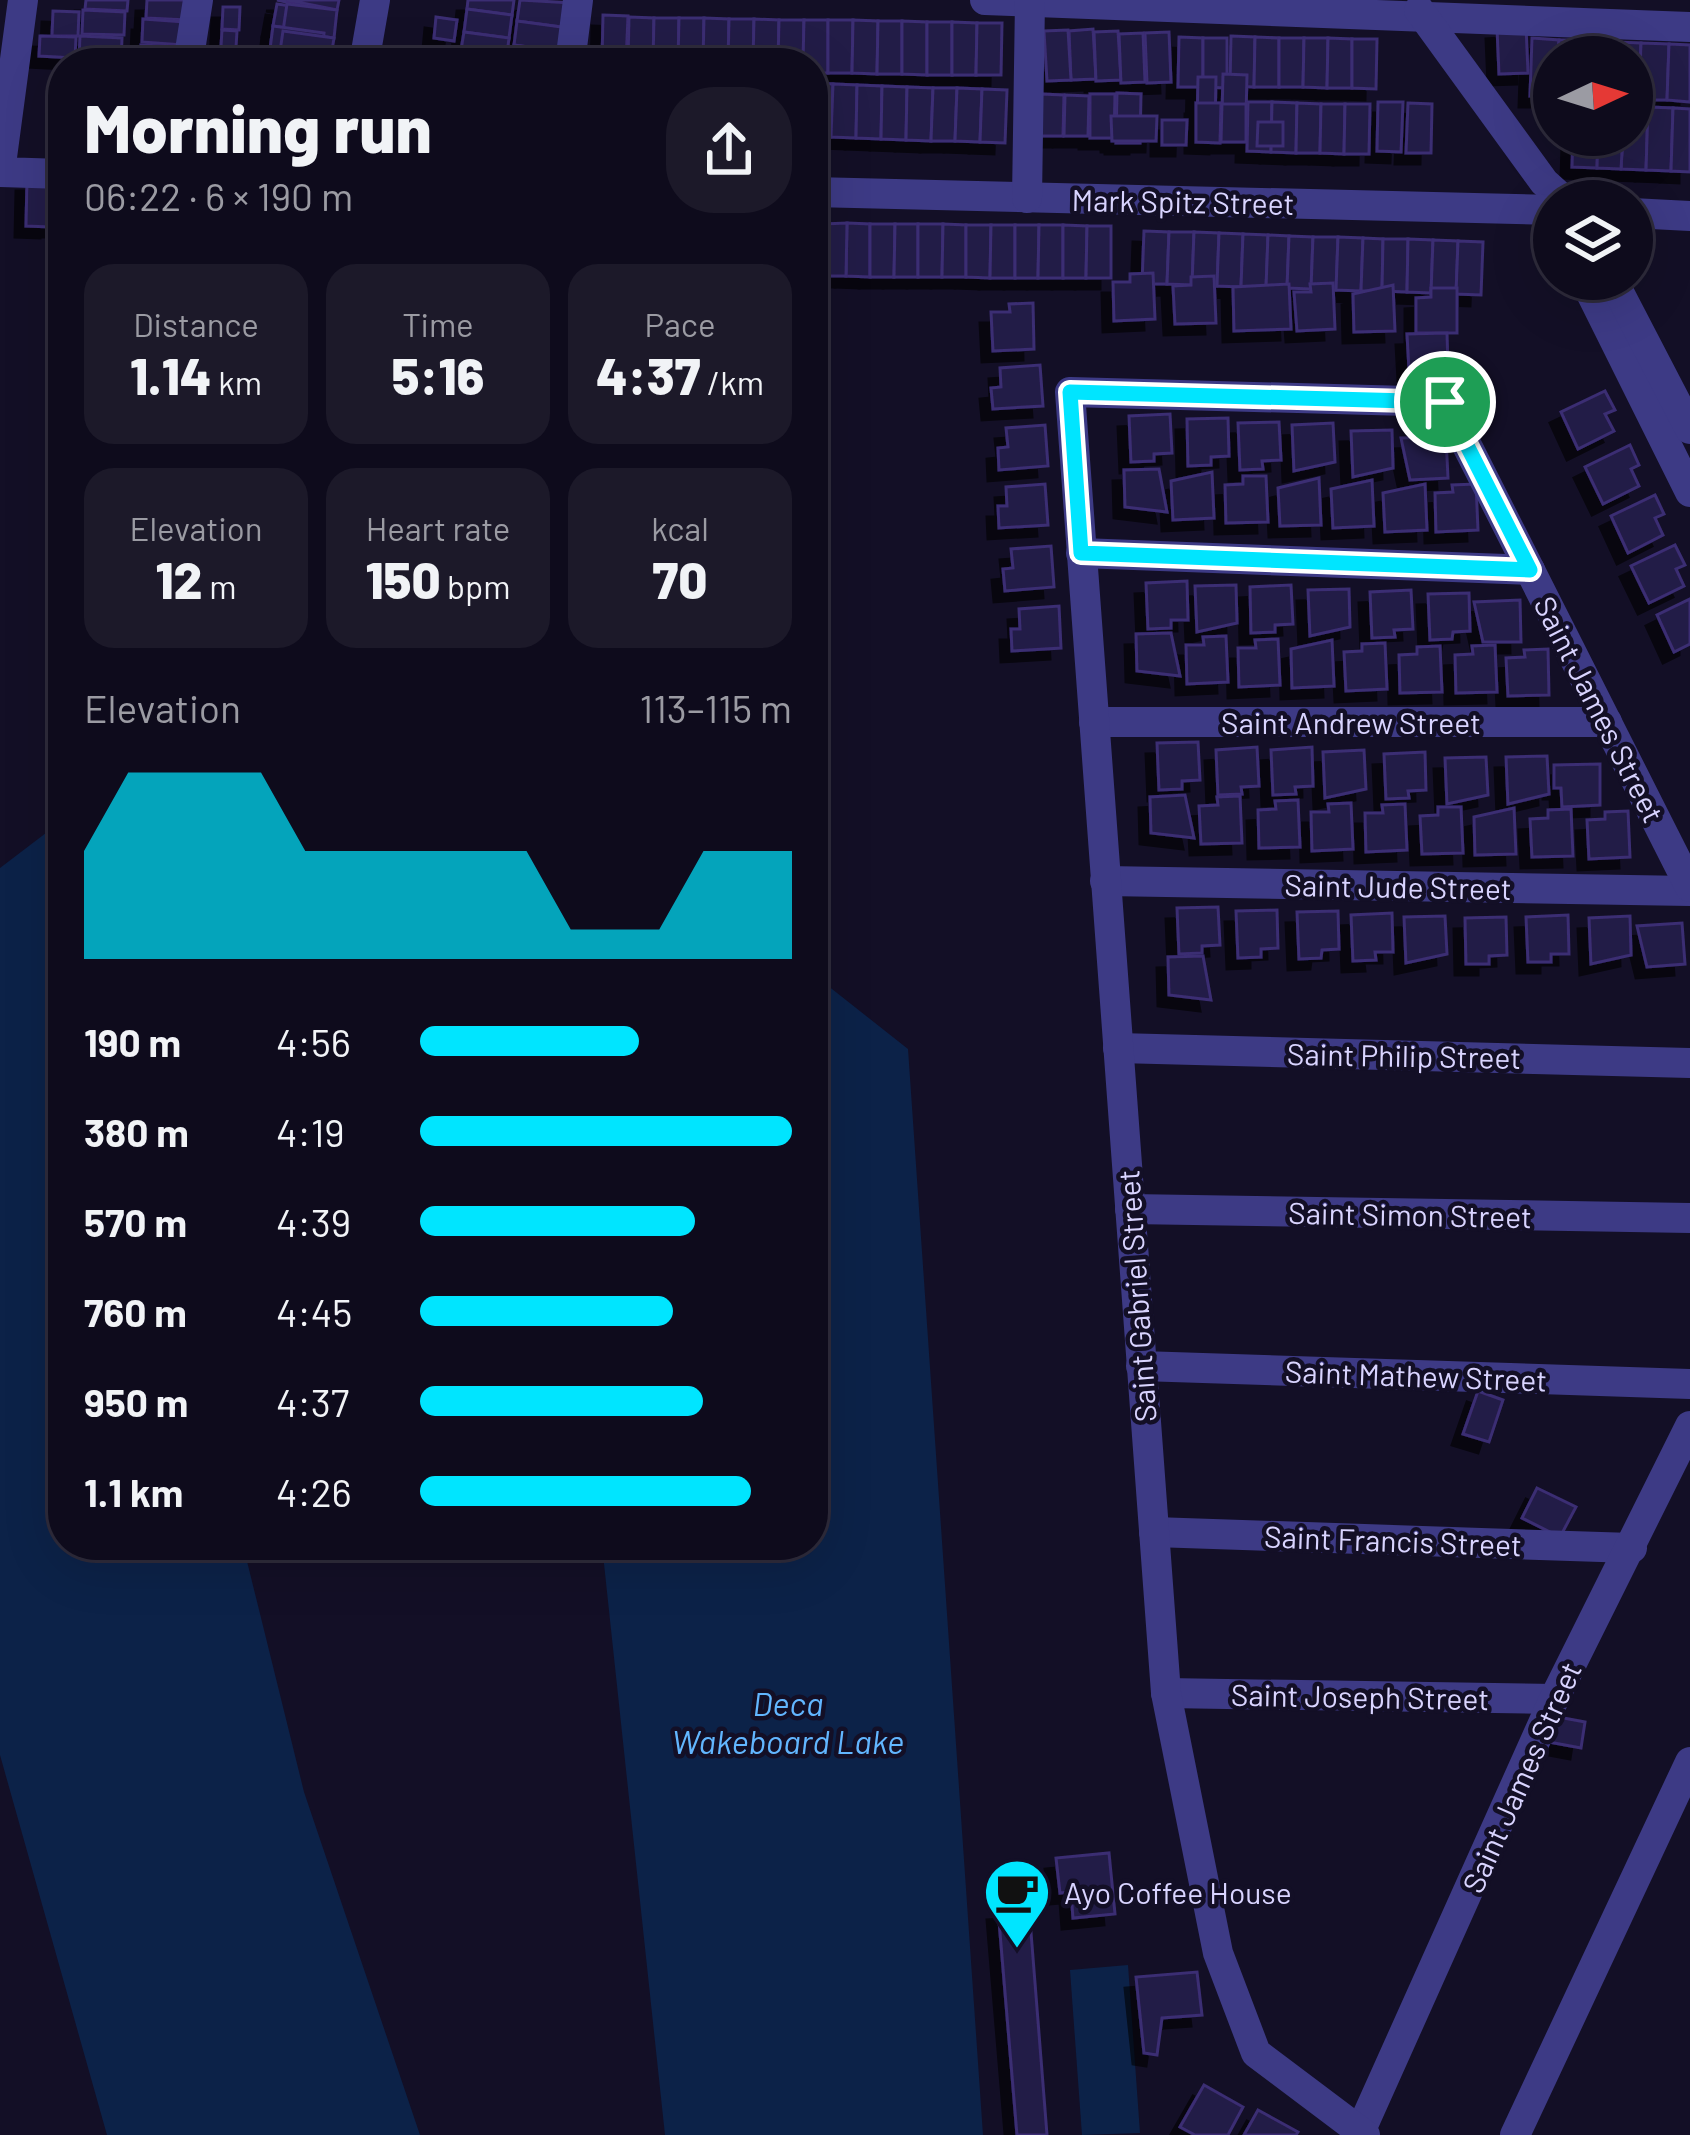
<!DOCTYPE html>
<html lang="en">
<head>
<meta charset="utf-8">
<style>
  body { margin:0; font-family:Barlow,sans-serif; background:#1c1929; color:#f1f3f6; height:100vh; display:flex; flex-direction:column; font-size:45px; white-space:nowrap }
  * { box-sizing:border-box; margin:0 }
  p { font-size:39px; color:#9b9ba3 }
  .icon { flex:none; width:66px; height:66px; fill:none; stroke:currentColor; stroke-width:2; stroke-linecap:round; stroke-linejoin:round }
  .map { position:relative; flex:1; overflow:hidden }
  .sheet { position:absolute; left:48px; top:48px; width:780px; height:1512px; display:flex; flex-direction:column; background:#0e0b1c; border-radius:48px; box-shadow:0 12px 48px #0002,0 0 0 3px #2e2b3b }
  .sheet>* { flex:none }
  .needle { width:78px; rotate:86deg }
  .fabs { position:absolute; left:1533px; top:36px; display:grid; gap:24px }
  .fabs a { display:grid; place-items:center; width:120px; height:120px; border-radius:50%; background:#0e0b1c; box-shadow:0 12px 48px #0002,0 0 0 3px #2e2b3b; font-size:60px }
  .pin { position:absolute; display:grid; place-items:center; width:102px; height:102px; color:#fff; margin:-51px; border:6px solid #fff; border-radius:50%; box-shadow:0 3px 12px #0007 }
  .round { display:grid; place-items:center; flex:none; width:126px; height:126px; border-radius:48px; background:#1c1929 }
  .overview { display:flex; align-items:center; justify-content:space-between; height:204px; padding:0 36px }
  h1 { font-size:66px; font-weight:800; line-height:90px }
  .figures { display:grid; grid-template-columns:repeat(3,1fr); gap:18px; height:204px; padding:12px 36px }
  .figures div { display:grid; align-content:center; border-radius:30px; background:#1c1929; text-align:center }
  .figures b { font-size:51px; font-weight:800 }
  .figures small { font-size:33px; font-weight:400 }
  .figures p { font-size:33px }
  .chart { height:336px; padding:24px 36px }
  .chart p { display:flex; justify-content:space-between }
  .chart svg { width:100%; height:216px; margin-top:12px; fill:#00e5ff; opacity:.7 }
  ul { padding:0 36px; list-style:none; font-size:39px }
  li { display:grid; grid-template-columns:192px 144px 1fr; align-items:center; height:90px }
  li i { height:30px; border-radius:15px; background:#00e5ff }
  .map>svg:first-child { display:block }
  .water { fill:#0c2248 }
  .building { fill:#241b47; stroke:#3b2d73; stroke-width:3; filter:url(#shadow) }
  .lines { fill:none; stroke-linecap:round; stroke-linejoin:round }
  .minor { stroke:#3d3a85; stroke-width:30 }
  .route-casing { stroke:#fff; stroke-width:24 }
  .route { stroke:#00e5ff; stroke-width:15 }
  .labels { text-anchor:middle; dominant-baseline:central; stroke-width:9; stroke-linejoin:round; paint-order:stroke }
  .street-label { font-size:30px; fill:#d9d4ff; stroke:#130f26 }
  .poi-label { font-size:30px; fill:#d9d4ff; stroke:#130f26; text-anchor:start }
  .water-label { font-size:33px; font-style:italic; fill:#62b6ff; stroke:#130f26 }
</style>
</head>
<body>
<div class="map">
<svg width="1690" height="2135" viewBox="0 0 1690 2135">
  <defs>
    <filter id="shadow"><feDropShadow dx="-11" dy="11" stdDeviation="0" flood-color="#0009"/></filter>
  </defs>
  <rect width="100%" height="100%" fill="#130f26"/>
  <g class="water">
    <polygon points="63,820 63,1545 243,1545 304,1792 420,2135 107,2135 0,1755 0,868"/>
    <polygon points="813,974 908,1049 983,2135 665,2135 602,1545 813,1545"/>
    <polygon points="1128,1965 1140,2133 1082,2135 1070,1970"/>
  </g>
  <g class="building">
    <polygon points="86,0 128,0 127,11 85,9"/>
    <polygon points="147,0 189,0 188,20 146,18"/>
    <polygon points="277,0 328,0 327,11"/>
    <polygon points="287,0 339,0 337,10"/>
    <polygon points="468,0 514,0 512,15 467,9"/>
    <polygon points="520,0 572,3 569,28 517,21"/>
    <polygon points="277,4 327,11 324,33 273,26"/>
    <polygon points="287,4 337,10 334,38 283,31"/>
    <polygon points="223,7 240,7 239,30 222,29"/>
    <polygon points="467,9 512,15 509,38 464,32"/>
    <polygon points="83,10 125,12 124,35 82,34"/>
    <polygon points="53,11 79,12 78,36 52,36"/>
    <polygon points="603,15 628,16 626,63 602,63"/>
    <polygon points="436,17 457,20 454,41 434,38"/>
    <polygon points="629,17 654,18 653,63 628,63"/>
    <polygon points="654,18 679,18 678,63 653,63"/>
    <polygon points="679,18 704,18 703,63 678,63"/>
    <polygon points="704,18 729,19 728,63 703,63"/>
    <polygon points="143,19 185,22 184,45 142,42"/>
    <polygon points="729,19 754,19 753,63 728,63"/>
    <polygon points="754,19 779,20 778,63 753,63"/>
    <polygon points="779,20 804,20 803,63 778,63"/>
    <polygon points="804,20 828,20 828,73 813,73 813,63 803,63"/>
    <polygon points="828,20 853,20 852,73 828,73"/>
    <polygon points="853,20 878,21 877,74 852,73"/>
    <polygon points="517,21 569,28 565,52 514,45"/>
    <polygon points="878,21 902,21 902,74 877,74"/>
    <polygon points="902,21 927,22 927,75 902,74"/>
    <rect x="927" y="22" width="25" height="53"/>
    <polygon points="952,22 977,23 976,75 952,75"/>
    <polygon points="977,23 1002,23 1001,75 976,75"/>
    <polygon points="273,26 324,33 321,56 270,49"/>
    <polygon points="1526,26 1528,73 1499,74 1497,28"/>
    <polygon points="1093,29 1096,79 1071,80 1069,31"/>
    <polygon points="222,30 237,31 235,63 220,63"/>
    <polygon points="1068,30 1071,80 1047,81 1044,31"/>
    <polygon points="283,31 334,38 330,63 279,58"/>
    <polygon points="1118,31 1121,80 1096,81 1094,32"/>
    <polygon points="464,32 509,38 506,62 460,56"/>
    <polygon points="1169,32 1171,82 1147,83 1145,33"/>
    <polygon points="1143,33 1145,82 1121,83 1119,34"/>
    <polygon points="40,36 76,37 75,58 39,56"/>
    <polygon points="80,36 122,38 121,61 79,59"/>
    <polygon points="1231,36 1255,37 1254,87 1230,86"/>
    <polygon points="1179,37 1203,38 1203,87 1178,87"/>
    <polygon points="1255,37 1279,38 1279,87 1254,87"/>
    <polygon points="1203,38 1227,38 1227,88 1203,87"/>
    <polygon points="1279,38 1304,38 1303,87 1279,87"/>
    <polygon points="1304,38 1328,38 1327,88 1303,87"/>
    <polygon points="1328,38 1352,39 1352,88 1327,88"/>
    <polygon points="1532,38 1559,40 1554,96 1530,96"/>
    <polygon points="1352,39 1377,39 1376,89 1352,88"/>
    <polygon points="1559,40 1587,40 1586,57 1558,57"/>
    <polygon points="1587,40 1614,42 1613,57 1586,57"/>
    <polygon points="1614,42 1641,43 1639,100 1632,99 1632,57 1613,57"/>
    <polygon points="1641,43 1669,44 1667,100 1639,100"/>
    <polygon points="1669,44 1690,45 1690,102 1667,100"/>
    <polygon points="141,45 183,47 182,63 140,63"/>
    <polygon points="514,45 565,52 563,63 511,63"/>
    <polygon points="270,49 321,56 320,63 269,63"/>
    <polygon points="1223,74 1247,75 1246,115 1222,115"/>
    <polygon points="1198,77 1216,77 1215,127 1197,127"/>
    <polygon points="813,83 833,84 831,137 813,137"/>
    <polygon points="833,84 857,85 856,138 831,137"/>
    <polygon points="857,85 882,86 881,139 856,138"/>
    <polygon points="882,86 907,87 906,140 881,139"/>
    <polygon points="907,87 933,88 931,141 906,140"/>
    <polygon points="933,88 957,88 955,141 931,141"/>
    <polygon points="957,88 982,89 980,142 955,141"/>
    <polygon points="982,89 1007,90 1005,143 980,142"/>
    <polygon points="1117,93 1141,94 1140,143 1116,143"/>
    <polygon points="1040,94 1064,95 1063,136 1039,136"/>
    <polygon points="1090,94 1115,94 1114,138 1090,138"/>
    <polygon points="1065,95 1089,96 1088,136 1064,136"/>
    <polygon points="1248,102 1272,102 1271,152 1247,151"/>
    <polygon points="1272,102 1297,103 1296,153 1271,152"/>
    <polygon points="1378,102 1403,102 1401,152 1377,151"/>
    <polygon points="1196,103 1221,103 1220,143 1196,142"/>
    <polygon points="1297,103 1321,104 1320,153 1296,153"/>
    <polygon points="1408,103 1432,104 1431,153 1406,153"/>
    <polygon points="1222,104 1246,104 1246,142 1221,142"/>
    <polygon points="1321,104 1345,104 1344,154 1320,153"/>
    <polygon points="1345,104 1370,104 1369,154 1344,154"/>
    <polygon points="1632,106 1648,107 1646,170 1621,169 1623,135 1632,135"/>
    <polygon points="1648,107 1673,108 1671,171 1646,170"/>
    <polygon points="1673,108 1690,109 1690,172 1671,171"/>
    <polygon points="1111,116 1157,116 1156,141 1112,141"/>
    <polygon points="1162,120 1187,120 1186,145 1162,145"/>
    <polygon points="1258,122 1283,122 1283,146 1257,146"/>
    <polygon points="1573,135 1598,135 1597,168 1572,167"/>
    <polygon points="1598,135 1623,135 1621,169 1597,168"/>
    <polygon points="53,178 63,179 63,226 52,226"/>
    <polygon points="27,180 52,180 51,227 26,226"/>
    <polygon points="847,223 870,224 870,277 846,276"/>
    <polygon points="847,223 846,276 822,276 823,224"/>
    <polygon points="813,224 823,224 822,276 813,276"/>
    <polygon points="870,224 895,224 894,277 870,277"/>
    <polygon points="895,224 918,224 918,277 894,277"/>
    <polygon points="918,224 943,224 942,277 918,277"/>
    <polygon points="943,224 966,225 966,277 942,277"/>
    <polygon points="966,225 991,225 990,278 966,277"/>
    <polygon points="991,225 1015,225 1015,278 990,278"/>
    <polygon points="1015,225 1039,225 1038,278 1015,278"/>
    <polygon points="1039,225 1063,225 1063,278 1038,278"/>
    <polygon points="1063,225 1087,226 1086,278 1063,278"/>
    <polygon points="1087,226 1111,226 1111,278 1086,278"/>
    <polygon points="1144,231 1169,232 1167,284 1142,284"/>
    <polygon points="1169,232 1194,232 1192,285 1167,284"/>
    <polygon points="1194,232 1219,233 1217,286 1192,285"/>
    <polygon points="1219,233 1243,234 1241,287 1217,286"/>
    <polygon points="1243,234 1268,235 1266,288 1241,287"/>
    <polygon points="1268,235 1289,236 1287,288 1266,288"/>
    <polygon points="1289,236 1313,237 1311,289 1287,288"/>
    <polygon points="1313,237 1338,237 1336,290 1311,289"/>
    <polygon points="1338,237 1363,238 1361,291 1336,290"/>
    <polygon points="1363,238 1383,239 1382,291 1361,291"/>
    <polygon points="1383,239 1408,239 1407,292 1382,291"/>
    <polygon points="1408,239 1433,240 1431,293 1407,292"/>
    <polygon points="1433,240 1458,241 1456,294 1431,293"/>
    <polygon points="1458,241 1483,242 1481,295 1456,294"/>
    <polygon points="1153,273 1155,319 1114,321 1113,282 1130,282 1130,274"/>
    <polygon points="1214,276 1216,323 1175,324 1173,286 1191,285 1191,277"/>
    <polygon points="1333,283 1335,329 1297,331 1294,292 1311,292 1310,284"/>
    <polygon points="1289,284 1291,329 1234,331 1233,287"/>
    <polygon points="1393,285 1395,331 1354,332 1353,294"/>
    <polygon points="1431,288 1457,288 1457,333 1416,333 1416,298 1431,297"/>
    <polygon points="1033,303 1034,349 993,351 991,312 1010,312 1009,304"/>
    <polygon points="1447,333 1448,367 1409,370 1407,334"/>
    <polygon points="1040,365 1043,406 993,409 991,388 1001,387 1000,368"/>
    <polygon points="1605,391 1615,410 1605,414 1614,431 1578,449 1561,412"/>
    <polygon points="1170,414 1172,453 1154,454 1154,461 1131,462 1129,416"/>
    <polygon points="1228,418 1229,456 1211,457 1211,465 1188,466 1187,419"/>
    <polygon points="1279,422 1281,460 1262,461 1263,469 1240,470 1238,423"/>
    <polygon points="1333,423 1335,462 1294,471 1292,425"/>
    <polygon points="1045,425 1048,466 999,470 998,448 1008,447 1006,428"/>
    <polygon points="1392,430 1393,468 1353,477 1351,431"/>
    <polygon points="1446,437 1448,478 1410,480 1401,438"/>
    <polygon points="1630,445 1639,465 1631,469 1639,486 1603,504 1585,467"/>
    <polygon points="1159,469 1167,512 1125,507 1124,470"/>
    <polygon points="1212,472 1214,518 1173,520 1171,481"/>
    <polygon points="1243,476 1266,476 1268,522 1226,523 1225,485 1243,484"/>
    <polygon points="1319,478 1321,525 1280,526 1278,488"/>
    <polygon points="1372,480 1374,526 1333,528 1331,489"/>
    <polygon points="1045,484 1048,525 999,528 998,506 1007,506 1006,487"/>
    <polygon points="1425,484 1427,530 1385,532 1383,493"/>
    <polygon points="1476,484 1478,530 1436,532 1435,493 1453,492 1452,485"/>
    <polygon points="1655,495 1664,514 1655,518 1663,535 1628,553 1611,516"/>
    <polygon points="1675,545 1685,565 1676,569 1684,586 1649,603 1631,566"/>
    <polygon points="1051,546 1054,587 1005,591 1003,569 1013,568 1011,549"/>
    <polygon points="1187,581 1188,620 1171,620 1171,628 1148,629 1146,583"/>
    <polygon points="1236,585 1237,623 1197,632 1195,586"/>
    <polygon points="1291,585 1293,624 1275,625 1275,632 1251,633 1250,587"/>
    <polygon points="1349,589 1350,627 1310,636 1308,590"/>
    <polygon points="1411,590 1413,629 1394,630 1395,637 1372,638 1370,592"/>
    <polygon points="1469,593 1470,631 1453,632 1452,639 1430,640 1428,594"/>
    <polygon points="1690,599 1690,644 1674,652 1657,615"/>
    <polygon points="1520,600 1521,642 1483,642 1474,602"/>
    <polygon points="1059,606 1061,648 1012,651 1011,629 1020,629 1019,609"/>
    <polygon points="1171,633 1180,676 1137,671 1136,634"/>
    <polygon points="1226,636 1228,682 1187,684 1186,645 1204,645 1203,637"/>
    <polygon points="1278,639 1280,685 1239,687 1238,648 1256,648 1255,640"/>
    <polygon points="1332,640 1334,686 1292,688 1291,649"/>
    <polygon points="1385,643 1387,689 1346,691 1344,652 1362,651 1362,644"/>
    <polygon points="1495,645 1497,692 1456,693 1455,655 1473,654 1472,646"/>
    <polygon points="1440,646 1442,692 1400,693 1399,655 1417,654 1417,647"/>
    <polygon points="1548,649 1549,695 1508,696 1506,658 1525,657 1524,650"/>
    <polygon points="1198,742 1200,780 1182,781 1182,789 1159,790 1157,743"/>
    <polygon points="1257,747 1259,786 1241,787 1242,794 1218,795 1216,750"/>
    <polygon points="1312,747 1313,786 1295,787 1296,794 1273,795 1271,750"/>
    <polygon points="1364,750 1366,789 1325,798 1323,752"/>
    <polygon points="1425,752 1426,790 1408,791 1409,798 1386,799 1384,754"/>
    <polygon points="1547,756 1549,794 1508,804 1506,757"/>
    <polygon points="1486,757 1488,795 1447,804 1445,758"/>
    <polygon points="1600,764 1600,805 1562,807 1561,788 1554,788 1554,765"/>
    <polygon points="1185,795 1194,838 1151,833 1150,797"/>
    <polygon points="1240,796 1242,843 1201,844 1199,806 1218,805 1217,797"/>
    <polygon points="1298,800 1300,847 1259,848 1258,810 1276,809 1275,801"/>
    <polygon points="1351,803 1353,849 1312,851 1311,812 1329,812 1328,804"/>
    <polygon points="1405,804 1407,850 1366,852 1365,813 1383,813 1382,805"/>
    <polygon points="1438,807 1461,807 1463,853 1422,854 1420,816 1438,815"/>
    <polygon points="1514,808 1516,854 1475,855 1474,817"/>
    <polygon points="1571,809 1573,856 1532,857 1530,819 1548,818 1548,810"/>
    <polygon points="1628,811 1630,857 1589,859 1587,820 1605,819 1605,812"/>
    <polygon points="1218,907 1220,945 1202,946 1202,953 1179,954 1177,908"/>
    <polygon points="1277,910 1278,948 1261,949 1261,957 1238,958 1236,911"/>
    <polygon points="1338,911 1339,949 1322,950 1321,958 1299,959 1297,912"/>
    <polygon points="1392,913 1393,952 1375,952 1376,960 1353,961 1351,915"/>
    <polygon points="1568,915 1569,954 1551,954 1551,962 1528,962 1526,917"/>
    <polygon points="1445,916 1447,954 1406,963 1404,917"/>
    <polygon points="1630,916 1631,955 1591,964 1589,918"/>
    <polygon points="1506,917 1507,955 1489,956 1489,964 1466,964 1465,918"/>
    <polygon points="1682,923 1685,964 1647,967 1637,926"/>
    <polygon points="1203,956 1211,1000 1169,995 1168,957"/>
    <polygon points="1478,1391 1503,1400 1489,1442 1463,1434"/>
    <polygon points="1537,1488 1576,1507 1560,1537 1522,1518"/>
    <polygon points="1553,1716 1585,1722 1581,1748 1549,1742"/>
    <polygon points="1109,1853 1115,1914 1073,1918 1071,1892 1060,1893 1056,1858"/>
    <polygon points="1029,1907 1047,2135 1017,2135 998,1909"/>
    <polygon points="1197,1972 1202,2015 1162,2018 1157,2055 1144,2053 1136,1977"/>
    <polygon points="1204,2085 1243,2107 1228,2135 1195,2135 1180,2127"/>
    <polygon points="1258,2110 1298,2132 1296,2135 1244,2135"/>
  </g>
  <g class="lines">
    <g class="minor">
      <polyline points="23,0 0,172 63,174"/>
      <polyline points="985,0 1690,27"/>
      <polyline points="1419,10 1544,182 1565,201"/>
      <polyline points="188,63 198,0"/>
      <polyline points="364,63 375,0"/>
      <polyline points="570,63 578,0"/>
      <polyline points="813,192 1554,210"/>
      <polyline points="1027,198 1030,1"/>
      <polyline points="1632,213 1690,216"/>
      <polyline points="1584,279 1690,492"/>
      <polyline points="1612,279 1690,429"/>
      <polyline points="1081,553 1530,570"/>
      <polyline points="1094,722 1607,722"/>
      <polyline points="1105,881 1690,891"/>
      <polyline points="1118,1048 1690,1063"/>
      <polyline points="1130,1209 1690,1218"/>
      <polyline points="1141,1366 1690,1384"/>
      <polyline points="1154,1532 1632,1548"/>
      <polyline points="1166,1693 1554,1699"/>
      <polyline points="1360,2132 1554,1699 1690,1426"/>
      <polyline points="1365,2135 1256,2053 1218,1953 1166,1693 1070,392 1445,402 1690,887"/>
      <polyline points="1515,2135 1690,1762"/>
    </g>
  </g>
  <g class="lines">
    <g class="route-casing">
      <polygon id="route" points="1070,392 1445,402 1530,570 1081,553"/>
    </g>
    <use href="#route" class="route"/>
  </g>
  <defs>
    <g id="cafe-pin" transform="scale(3.45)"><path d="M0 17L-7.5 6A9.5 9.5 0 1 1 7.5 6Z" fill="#00e5ff" stroke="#130f26"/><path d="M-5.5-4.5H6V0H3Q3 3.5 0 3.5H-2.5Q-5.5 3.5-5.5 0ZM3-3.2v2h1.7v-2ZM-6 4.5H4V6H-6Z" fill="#111"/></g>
  </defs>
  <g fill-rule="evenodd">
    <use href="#cafe-pin" x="1017" y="1892"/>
  </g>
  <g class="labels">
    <g class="street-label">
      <text transform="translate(1183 201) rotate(1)">Mark Spitz Street</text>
      <text transform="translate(1600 709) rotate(63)">Saint James Street</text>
      <text x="1351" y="722">Saint Andrew Street</text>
      <text transform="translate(1398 886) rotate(1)">Saint Jude Street</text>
      <text transform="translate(1404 1055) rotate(1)">Saint Philip Street</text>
      <text transform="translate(1410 1214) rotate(1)">Saint Simon Street</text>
      <text transform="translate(1136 1296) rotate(-94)">Saint Gabriel Street</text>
      <text transform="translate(1416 1375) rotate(2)">Saint Mathew Street</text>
      <text transform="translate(1393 1540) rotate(2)">Saint Francis Street</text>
      <text transform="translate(1360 1696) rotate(1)">Saint Joseph Street</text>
      <text transform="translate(1521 1777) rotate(-66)">Saint James Street</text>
    </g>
    <g class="poi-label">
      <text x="1064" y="1892">Ayo Coffee House</text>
    </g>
    <g class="water-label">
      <text x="788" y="1703">Deca<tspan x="788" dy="38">Wakeboard Lake</tspan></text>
    </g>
  </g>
</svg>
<div class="fabs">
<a><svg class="needle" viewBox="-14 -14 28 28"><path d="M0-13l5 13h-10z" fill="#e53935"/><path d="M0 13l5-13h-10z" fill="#9b9ba3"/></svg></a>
<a><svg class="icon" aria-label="layers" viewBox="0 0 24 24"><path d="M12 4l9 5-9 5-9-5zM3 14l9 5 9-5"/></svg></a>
</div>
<div class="pin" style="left:1445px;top:402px;background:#1e9e55"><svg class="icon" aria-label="arrive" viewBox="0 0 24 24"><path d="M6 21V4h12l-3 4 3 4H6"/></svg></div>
<section class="sheet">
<div class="overview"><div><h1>Morning run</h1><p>06:22 · 6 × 190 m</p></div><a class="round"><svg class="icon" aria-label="share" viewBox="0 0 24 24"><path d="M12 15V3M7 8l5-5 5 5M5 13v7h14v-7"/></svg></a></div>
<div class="figures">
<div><p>Distance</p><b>1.14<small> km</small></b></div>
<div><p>Time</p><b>5:16</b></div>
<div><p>Pace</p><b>4:37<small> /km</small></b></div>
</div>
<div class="figures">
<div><p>Elevation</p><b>12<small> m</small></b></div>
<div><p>Heart rate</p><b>150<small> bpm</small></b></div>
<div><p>kcal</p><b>70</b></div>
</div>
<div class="chart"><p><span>Elevation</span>113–115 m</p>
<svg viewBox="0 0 160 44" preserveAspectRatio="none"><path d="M0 44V22L10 6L20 6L30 6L40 6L50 22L60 22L70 22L80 22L90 22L100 22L110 38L120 38L130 38L140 22L150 22L160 22V44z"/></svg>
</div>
<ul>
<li><b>190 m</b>4:56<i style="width:59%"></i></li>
<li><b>380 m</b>4:19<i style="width:100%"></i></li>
<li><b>570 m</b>4:39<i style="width:74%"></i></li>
<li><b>760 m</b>4:45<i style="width:68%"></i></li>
<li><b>950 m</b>4:37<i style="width:76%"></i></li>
<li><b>1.1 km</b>4:26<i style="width:89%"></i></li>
</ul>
</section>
</div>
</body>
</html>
